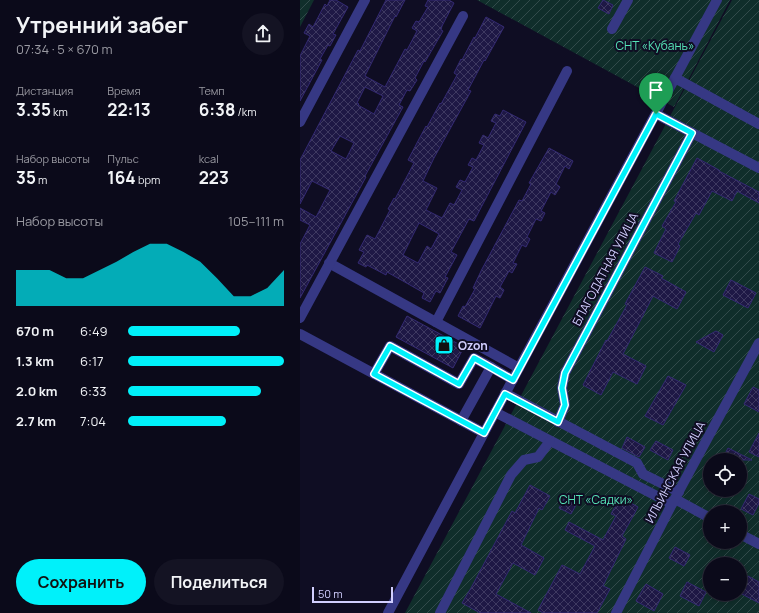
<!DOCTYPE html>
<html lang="ru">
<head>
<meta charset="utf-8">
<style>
  body { margin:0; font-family:Manrope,sans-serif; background:#141323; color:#f1f3f6; height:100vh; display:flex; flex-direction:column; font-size:15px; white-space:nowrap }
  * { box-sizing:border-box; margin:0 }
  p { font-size:13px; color:#9a9aa2 }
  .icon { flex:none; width:22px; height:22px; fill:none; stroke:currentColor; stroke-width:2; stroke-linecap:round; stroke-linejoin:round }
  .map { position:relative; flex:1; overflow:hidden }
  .sheet { display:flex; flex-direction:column; background:#0b0a1a; width:300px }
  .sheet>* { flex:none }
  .fabs { position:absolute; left:403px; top:453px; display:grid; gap:8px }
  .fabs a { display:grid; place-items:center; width:44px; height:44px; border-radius:50%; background:#0b0a1a; box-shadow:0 2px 10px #0003,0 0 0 1px #2b2b39; font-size:20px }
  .scale { position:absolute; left:12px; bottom:10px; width:81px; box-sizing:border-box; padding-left:4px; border:2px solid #d2cfff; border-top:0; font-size:11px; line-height:14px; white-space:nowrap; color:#d2cfff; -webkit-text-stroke:3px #0f0d23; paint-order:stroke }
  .pin { position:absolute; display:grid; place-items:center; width:34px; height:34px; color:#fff; margin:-41px -17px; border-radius:50% 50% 50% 0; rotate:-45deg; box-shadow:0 0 4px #0007 }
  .pin .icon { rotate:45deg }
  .round { display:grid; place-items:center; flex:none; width:42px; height:42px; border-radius:21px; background:#141323 }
  .overview { display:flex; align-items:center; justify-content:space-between; height:68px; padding:0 16px }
  h1 { font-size:22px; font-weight:700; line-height:30px }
  .stats { display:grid; grid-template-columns:repeat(3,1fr); gap:6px; height:68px; padding:4px 16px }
  .stats div { display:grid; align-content:center }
  .stats b { font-size:17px; font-weight:700 }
  .stats small { font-size:11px; font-weight:400 }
  .stats p { font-size:11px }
  .chart { height:112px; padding:8px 16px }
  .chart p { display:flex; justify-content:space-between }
  .chart svg { width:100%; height:72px; margin-top:4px; fill:#00f1fa; opacity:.7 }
  .primary-button { display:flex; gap:8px; margin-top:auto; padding:8px 16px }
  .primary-button a { flex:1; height:46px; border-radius:24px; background:#00f1fa; color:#111; font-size:16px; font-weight:700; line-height:46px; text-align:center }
  .primary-button a+a { background:#141323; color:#f1f3f6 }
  ul { padding:0 16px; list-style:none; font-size:13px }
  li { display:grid; grid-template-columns:64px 48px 1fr; align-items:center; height:30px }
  li i { height:10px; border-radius:5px; background:#00f1fa }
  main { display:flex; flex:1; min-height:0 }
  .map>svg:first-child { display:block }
  .garden { fill:url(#garden-furrows); fill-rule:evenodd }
  .building { fill:url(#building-cross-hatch); stroke:#332972; fill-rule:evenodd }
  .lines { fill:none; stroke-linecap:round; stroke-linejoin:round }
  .minor { stroke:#363884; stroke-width:10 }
  .route-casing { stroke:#fff; stroke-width:8 }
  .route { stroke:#00f1fa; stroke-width:5 }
  .labels { text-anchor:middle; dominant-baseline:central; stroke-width:4; stroke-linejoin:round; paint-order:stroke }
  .park-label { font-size:12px; fill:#56e4b7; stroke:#0f0d23 }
  .street-label { font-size:12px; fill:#d2cfff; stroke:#0f0d23 }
  .poi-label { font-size:12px; font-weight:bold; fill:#d2cfff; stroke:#0f0d23; text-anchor:start }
</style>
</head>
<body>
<main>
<section class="sheet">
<div class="overview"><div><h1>Утренний забег</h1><p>07:34 · 5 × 670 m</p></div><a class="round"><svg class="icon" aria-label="share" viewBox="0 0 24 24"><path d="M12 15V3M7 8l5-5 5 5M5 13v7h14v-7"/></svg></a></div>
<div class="stats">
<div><p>Дистанция</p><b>3.35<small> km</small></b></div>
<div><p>Время</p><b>22:13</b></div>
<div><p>Темп</p><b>6:38<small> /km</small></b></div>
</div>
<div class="stats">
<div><p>Набор высоты</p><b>35<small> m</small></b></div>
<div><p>Пульс</p><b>164<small> bpm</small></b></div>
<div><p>kcal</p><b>223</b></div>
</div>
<div class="chart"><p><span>Набор высоты</span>105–111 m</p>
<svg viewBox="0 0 160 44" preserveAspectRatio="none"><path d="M0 44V22L10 22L20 22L30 27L40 27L50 22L60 17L70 11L80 6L90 6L100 11L110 17L120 27L130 38L140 38L150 33L160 22V44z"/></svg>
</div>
<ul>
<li><b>670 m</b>6:49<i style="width:72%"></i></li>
<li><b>1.3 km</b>6:17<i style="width:100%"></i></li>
<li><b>2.0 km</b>6:33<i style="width:85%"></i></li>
<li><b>2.7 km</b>7:04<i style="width:63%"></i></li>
</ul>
<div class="primary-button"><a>Сохранить</a><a>Поделиться</a></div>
</section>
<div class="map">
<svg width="459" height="613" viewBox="0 0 459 613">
  <defs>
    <pattern id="garden-furrows" width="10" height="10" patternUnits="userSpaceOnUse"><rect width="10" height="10" fill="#102e2b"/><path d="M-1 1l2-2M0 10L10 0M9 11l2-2" fill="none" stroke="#324b4b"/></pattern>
    <pattern id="building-cross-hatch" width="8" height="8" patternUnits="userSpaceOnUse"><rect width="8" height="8" fill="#1e1845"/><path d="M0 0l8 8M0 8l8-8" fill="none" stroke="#3e3961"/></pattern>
  </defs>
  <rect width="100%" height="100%" fill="#0f0d23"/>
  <g class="garden">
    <polygon points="0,0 14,0 0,27"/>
    <polygon points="177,0 430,0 374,107"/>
    <path d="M432,0H459V613H105ZM410,460H440V490H410ZM410,512H440V542H410ZM410,564H440V594H410Z"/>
  </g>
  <g class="building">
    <polygon points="30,0 36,0 48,7 33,34 36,35 30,46 28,45 20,59 22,60 0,101 0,56 10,36 4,33 9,24 13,27 25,4 27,6"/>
    <path d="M86,0H105L96,17L95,16L65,76L85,87L105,49L107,50L117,31L112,28L116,21L119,22L128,7L125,6L128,0H149L154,3L142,26L141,30L143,31L125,62L124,61L115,78L117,80L110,91L107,90L99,105L103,107L65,176L66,177L0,298V244L10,225L0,220V208L16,217L30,190L12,181L0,204V160L58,50L60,51ZM65,87L83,96L74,114L58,105L59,104L57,103ZM40,136L54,143L46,159L31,151Z"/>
    <polygon points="303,0 313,5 309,14 298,8"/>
    <path d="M186,17L204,27L185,61L184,60L168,90L171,91L134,158L123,181L137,188L126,210L142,218L150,203L154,205L162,190L156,187L160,180L165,182L173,167L168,165L172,158L176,160L184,145L179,143L183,135L188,138L196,123L191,121L195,114L200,116L203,110L226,122L174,221L169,219L151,252L157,255L145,277L148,278L140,293L136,291L130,302L122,298L124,293L110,285L87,272L86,275L67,265L66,267L58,263L64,252L59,250L67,235L75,239L90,210L88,209L94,198L95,199L114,163L108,160L119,139L126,126L127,127L140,103L141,104L157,75L154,73L161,59L162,60L174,37L175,38ZM119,223L139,234L131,249L127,246L118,263L103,255Z"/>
    <polygon points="249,148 273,161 269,169 265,166 256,184 260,187 255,195 251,192 241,211 245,213 241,221 236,219 227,237 230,239 226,247 222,245 213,263 217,264 212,273 209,271 200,287 204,290 200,298 196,296 180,328 158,316 163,306 165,307 175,289 173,288 182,269 219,200 222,201 231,184 229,183"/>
    <polygon points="397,158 419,170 419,171 459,192 459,203 437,191 432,201 412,191 399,215 396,213 378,244 380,246 372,262 354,253 366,229 362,226 376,202 374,201"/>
    <polygon points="345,267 363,276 361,278 386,292 377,309 353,296 323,354 346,366 337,384 313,372 301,395 283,385 306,340 307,341 327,305 325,304"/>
    <polygon points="431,280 456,293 448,308 423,295"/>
    <polygon points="107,316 164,347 153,368 96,337"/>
    <polygon points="416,331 423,335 414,352 396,342"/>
    <polygon points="368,376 386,385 363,425 345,416"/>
    <polygon points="453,387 459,390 459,412 444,404"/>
    <polygon points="459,433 459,457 449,452"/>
    <polygon points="327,437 345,447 339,457 322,448"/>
    <polygon points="356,441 373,450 368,460 350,450"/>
    <polygon points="428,448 452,460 422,460"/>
    <polygon points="230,485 250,496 242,510 239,508 221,545 244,558 235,575 213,563 196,594 231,613 180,613 162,603 171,588 212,511 215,513"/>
    <polygon points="449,494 459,499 459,503 453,515 441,509"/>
    <polygon points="320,497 338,507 322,536 326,539 303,586 310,589 297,613 243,613 238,610 262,565 280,574 295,546 265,530 269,522 303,540 316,516 311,514"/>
    <polygon points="264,499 276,505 271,514 259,508"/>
    <polygon points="375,547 390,555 384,566 369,558"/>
    <polygon points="448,576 459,582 459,603 440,593 440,590"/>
    <polygon points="387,582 406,592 399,606 380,596"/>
    <polygon points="346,584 363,594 354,611 336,601"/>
  </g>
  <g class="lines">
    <g class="minor">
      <polyline points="312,29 328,0"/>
      <polyline points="375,78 459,124"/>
      <polyline points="356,114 459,168"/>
      <polyline points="0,122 65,0"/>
      <polyline points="29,263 219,368"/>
      <polyline points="0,318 163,16"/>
      <polyline points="136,322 267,71"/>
      <polyline points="0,334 184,433"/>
      <polyline points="191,367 213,380"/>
      <polyline points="74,374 90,346 159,384 174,358 191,367 161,421"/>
      <polyline points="205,393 337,463 343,474 379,492"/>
      <polyline points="195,412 372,504"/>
      <polyline points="258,422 265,405 262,388 265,373 392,133"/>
      <polyline points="375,499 410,518"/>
      <polyline points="440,534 459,544"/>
      <polyline points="88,613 184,433 417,0"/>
      <polyline points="140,613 211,475 224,460 238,457 250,441"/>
      <polyline points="316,613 372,504 459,343"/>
    </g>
  </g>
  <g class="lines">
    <g class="route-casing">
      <polygon id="route" points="356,114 392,133 265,373 262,388 265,405 258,422 205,394 184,433 74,374 90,346 159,384 174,358 213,380"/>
    </g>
    <use href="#route" class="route"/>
  </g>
  <defs>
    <g id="shop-square" transform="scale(1)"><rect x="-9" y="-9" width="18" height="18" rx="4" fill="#00f1fa" stroke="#0f0d23"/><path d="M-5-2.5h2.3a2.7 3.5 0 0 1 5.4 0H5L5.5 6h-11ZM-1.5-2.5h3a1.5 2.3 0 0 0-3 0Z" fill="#111"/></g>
  </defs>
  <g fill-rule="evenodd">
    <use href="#shop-square" x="144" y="345"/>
  </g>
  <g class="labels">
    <g class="park-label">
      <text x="355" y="45">СНТ «Кубань»</text>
      <text x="296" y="499">СНТ «Садки»</text>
    </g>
    <g class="street-label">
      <text transform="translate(305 269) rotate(-62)">БЛАГОДАТНАЯ УЛИЦА</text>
      <text transform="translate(375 472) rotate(-62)">ИЛЬИНСКАЯ УЛИЦА</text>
    </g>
    <g class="poi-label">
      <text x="158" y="345">Ozon</text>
    </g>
  </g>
</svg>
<div class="fabs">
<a><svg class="icon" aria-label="locate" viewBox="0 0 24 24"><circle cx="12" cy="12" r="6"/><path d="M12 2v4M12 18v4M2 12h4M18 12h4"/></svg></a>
<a>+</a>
<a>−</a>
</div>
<div class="scale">50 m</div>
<div class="pin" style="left:356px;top:114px;background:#1e9e55"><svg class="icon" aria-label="arrive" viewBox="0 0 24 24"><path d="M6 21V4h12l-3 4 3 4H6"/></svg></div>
</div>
</main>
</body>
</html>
